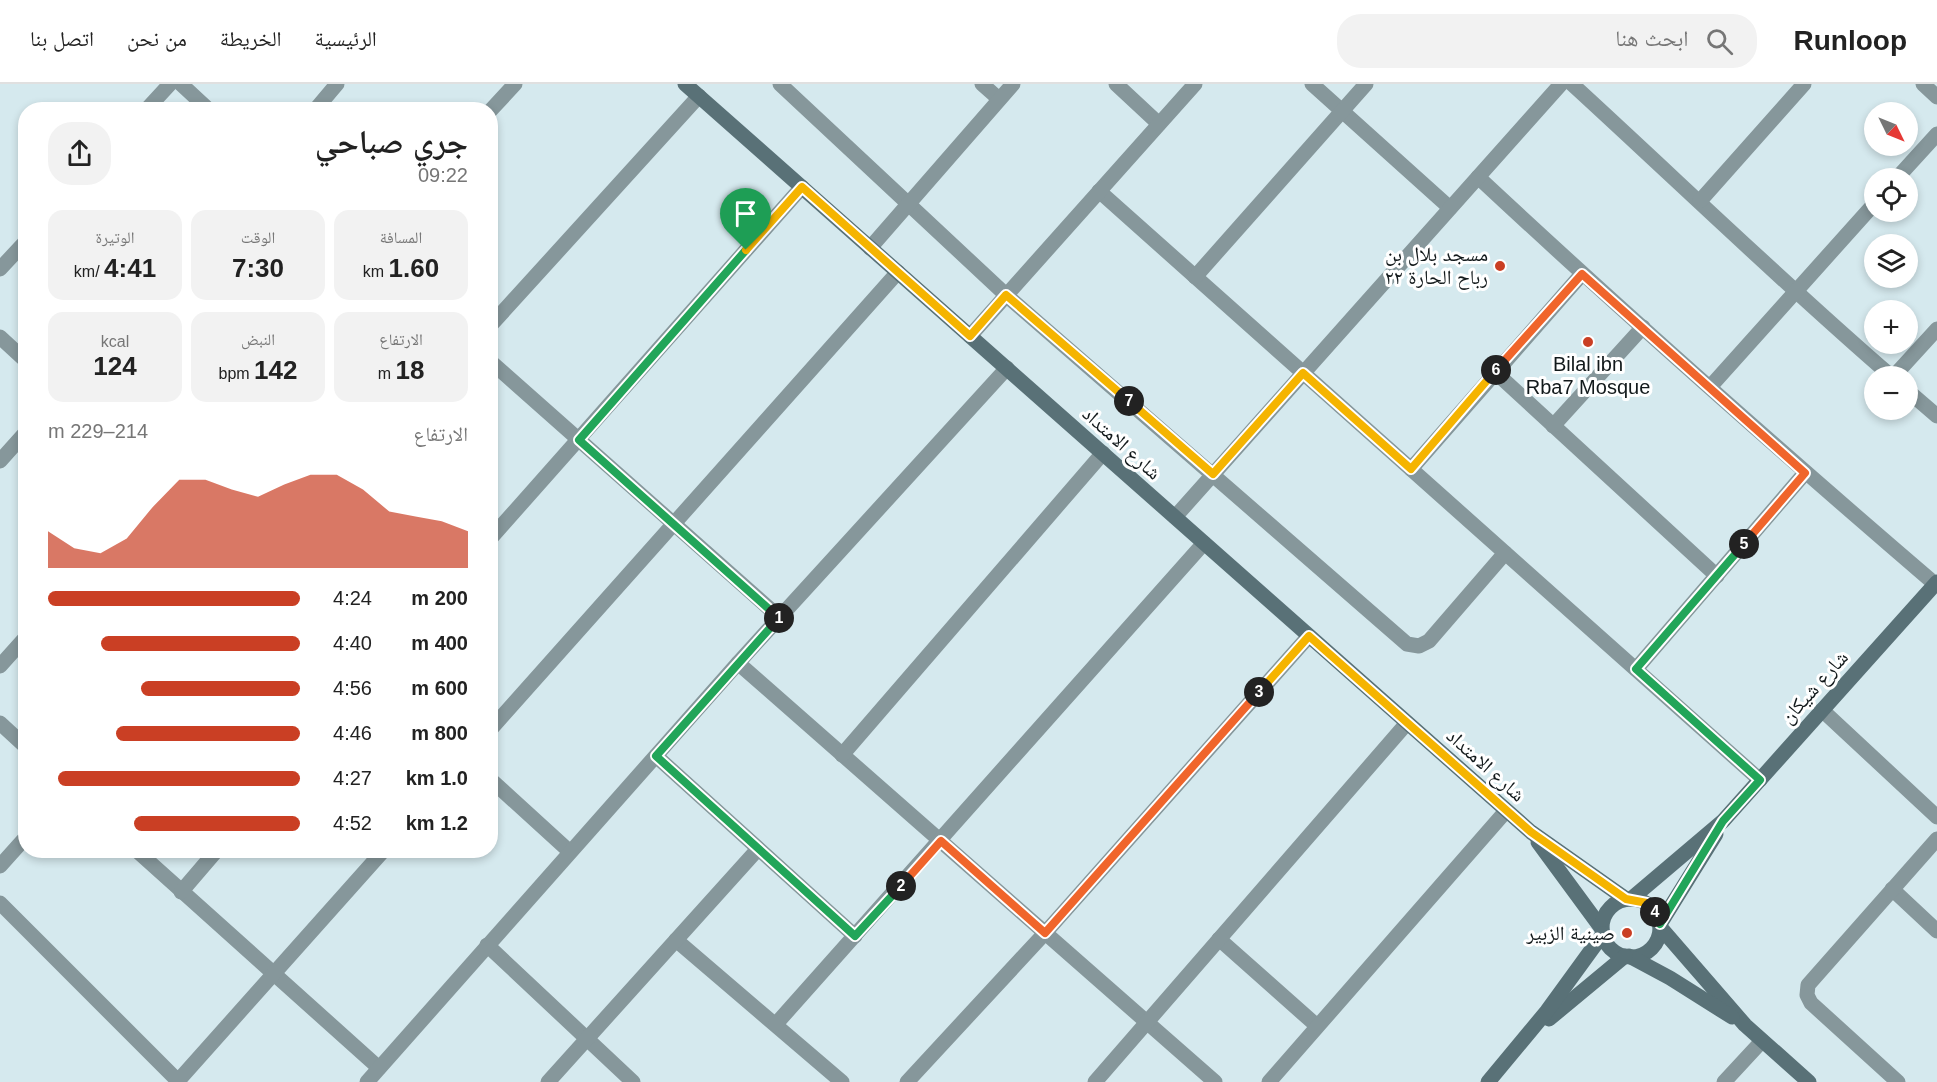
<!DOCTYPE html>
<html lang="ar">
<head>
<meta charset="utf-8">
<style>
  body { margin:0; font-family:Arial,"Noto Naskh Arabic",sans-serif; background:#f2f2f2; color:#222; direction:rtl; height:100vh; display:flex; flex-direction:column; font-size:22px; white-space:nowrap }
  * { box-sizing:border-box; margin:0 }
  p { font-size:20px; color:#767676 }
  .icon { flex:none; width:33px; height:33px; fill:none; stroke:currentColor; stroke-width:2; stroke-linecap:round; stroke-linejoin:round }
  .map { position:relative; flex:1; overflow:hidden; direction:ltr }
  .details { position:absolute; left:18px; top:18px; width:480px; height:756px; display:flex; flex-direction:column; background:#fff; border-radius:24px; box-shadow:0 3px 9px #0003; direction:rtl }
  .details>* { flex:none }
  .needle { width:39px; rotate:133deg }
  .fabs { position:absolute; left:1864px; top:18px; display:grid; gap:12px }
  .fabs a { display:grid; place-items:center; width:54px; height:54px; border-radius:50%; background:#fff; box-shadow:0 3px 9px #0003; font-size:30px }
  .pin { position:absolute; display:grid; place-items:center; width:51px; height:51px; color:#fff; margin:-62px -26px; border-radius:50% 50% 50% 0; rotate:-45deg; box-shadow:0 0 6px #0007 }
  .pin .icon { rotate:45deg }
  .km { position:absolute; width:30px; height:30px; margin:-15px; border-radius:50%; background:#222; color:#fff; font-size:16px; line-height:30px; text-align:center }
  .round { display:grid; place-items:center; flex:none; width:63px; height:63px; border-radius:24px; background:#f2f2f2 }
  .head { display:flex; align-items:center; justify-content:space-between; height:102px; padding:0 30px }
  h1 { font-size:33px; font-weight:600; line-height:45px }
  .figures { display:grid; grid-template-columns:repeat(3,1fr); gap:9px; height:102px; padding:6px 30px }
  .figures div { display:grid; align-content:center; border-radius:15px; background:#f2f2f2; text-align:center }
  .figures b { font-size:26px; font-weight:600 }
  .figures small { font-size:16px; font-weight:400 }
  .figures p { font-size:16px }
  .chart { height:168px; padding:12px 30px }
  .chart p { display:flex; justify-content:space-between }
  .chart svg { width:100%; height:108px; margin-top:6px; fill:#ca3f24; opacity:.7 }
  ul { padding:0 30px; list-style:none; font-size:20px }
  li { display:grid; grid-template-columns:96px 72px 1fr; align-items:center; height:45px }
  li i { height:15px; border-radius:8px; background:#ca3f24 }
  header { display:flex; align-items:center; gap:36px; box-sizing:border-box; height:84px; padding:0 30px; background:#fff; border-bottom:2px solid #e0e0e0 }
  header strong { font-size:28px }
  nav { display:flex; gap:33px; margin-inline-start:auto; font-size:21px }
  .search { width:420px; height:54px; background:#f2f2f2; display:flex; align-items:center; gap:15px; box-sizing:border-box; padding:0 21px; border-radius:24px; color:#767676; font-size:22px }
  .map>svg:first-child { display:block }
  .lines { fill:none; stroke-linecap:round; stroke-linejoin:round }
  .street { stroke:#86979b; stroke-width:15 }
  .secondary { stroke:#597177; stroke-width:15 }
  .split-1-casing { stroke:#fff; stroke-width:12 }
  .split-2-casing { stroke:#fff; stroke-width:12 }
  .split-3-casing { stroke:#fff; stroke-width:12 }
  .split-4-casing { stroke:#fff; stroke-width:12 }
  .split-5-casing { stroke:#fff; stroke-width:12 }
  .split-6-casing { stroke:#fff; stroke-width:12 }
  .split-7-casing { stroke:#fff; stroke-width:12 }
  .split-8-casing { stroke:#fff; stroke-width:12 }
  .split-1 { stroke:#22a559; stroke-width:8 }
  .split-2 { stroke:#22a559; stroke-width:8 }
  .split-3 { stroke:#f0652b; stroke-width:8 }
  .split-4 { stroke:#f5b400; stroke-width:8 }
  .split-5 { stroke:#22a559; stroke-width:8 }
  .split-6 { stroke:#f0652b; stroke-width:8 }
  .split-7 { stroke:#f5b400; stroke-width:8 }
  .split-8 { stroke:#f5b400; stroke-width:8 }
  .poi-dot { fill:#ca3f24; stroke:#fff; stroke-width:2 }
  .labels { text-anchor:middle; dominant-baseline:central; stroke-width:6; stroke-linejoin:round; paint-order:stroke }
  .poi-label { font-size:20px; fill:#12191b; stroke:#fff; text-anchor:end }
  .street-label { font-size:20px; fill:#12191b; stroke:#fff }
</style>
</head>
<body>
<header>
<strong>Runloop</strong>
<div class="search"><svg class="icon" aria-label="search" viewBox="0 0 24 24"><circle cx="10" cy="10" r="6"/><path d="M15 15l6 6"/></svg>ابحث هنا</div>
<nav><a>الرئيسية</a><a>الخريطة</a><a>من نحن</a><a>اتصل بنا</a></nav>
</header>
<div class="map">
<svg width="1937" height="998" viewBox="0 0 1937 998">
  <rect width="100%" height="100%" fill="#d5e9ee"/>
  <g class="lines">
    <g class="street">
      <polyline points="181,0 209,26"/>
      <polyline points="780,0 1006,211 1407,560 1419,562 1429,557 1505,469"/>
      <polyline points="982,0 999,15"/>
      <polyline points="1116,0 1159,40"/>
      <polyline points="1312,0 1450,124"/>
      <path d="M1572,0C1679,98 1782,198 1891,292"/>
      <polyline points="1923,0 1937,13"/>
      <polyline points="146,26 170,0"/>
      <polyline points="315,26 337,0"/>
      <polyline points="490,27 515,0"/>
      <path d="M1478,93C1627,232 1780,367 1935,500"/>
      <polyline points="1897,94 1937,50"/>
      <polyline points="1099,107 1760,696"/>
      <polyline points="1700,117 1804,0"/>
      <polyline points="870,164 1013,0"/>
      <polyline points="0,185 26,157"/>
      <polyline points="1195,193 1366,0"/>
      <polyline points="490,242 699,12"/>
      <polyline points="970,252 1195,0"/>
      <polyline points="0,253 26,277"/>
      <polyline points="490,277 779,533"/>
      <polyline points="1494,287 1717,492"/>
      <polyline points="1894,292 1937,245"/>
      <polyline points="1710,303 1875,119"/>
      <polyline points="1908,307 1937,332"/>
      <polyline points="1553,342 1643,243"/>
      <polyline points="0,377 26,348"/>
      <polyline points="1411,385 1582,190"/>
      <polyline points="1175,433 1561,0"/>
      <polyline points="490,455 802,103"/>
      <polyline points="738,579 1215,998"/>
      <polyline points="0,582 26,553"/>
      <polyline points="1636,585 1805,389"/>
      <polyline points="1822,626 1937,733"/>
      <polyline points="0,639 26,663"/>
      <polyline points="490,646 898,188"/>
      <polyline points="842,671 1103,369"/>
      <polyline points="656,672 855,852"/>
      <polyline points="490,695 569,767"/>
      <polyline points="136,766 379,984"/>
      <polyline points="0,782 26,753"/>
      <polyline points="1892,805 1937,847"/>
      <polyline points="181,808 217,766"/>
      <polyline points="0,819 178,997 384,766"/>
      <polyline points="1219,855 1317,942"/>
      <polyline points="676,856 842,998"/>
      <polyline points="487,861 633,998"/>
      <polyline points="776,940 1204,459"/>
      <polyline points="367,998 738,579 1007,284"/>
      <polyline points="548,998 758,765"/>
      <polyline points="907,998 1045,849 1309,552"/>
      <polyline points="1095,998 1407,639"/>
      <polyline points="1269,998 1506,727"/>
      <polyline points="1724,998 1762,957"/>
      <polyline points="1898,998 1811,919 1807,911 1808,901 1937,755"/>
    </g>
    <g class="secondary">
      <polyline points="685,0 1531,748 1626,815"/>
      <polyline points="1538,758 1602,845"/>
      <polyline points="1631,815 1723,737 1937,498"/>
      <circle cx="1631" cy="844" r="29"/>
      <polyline points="1660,840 1716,750"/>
      <polyline points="1660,843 1745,941 1809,998"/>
      <polyline points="1629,872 1670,894 1732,933"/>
      <polyline points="1549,935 1625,872"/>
      <polyline points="1488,998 1547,927 1603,850"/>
    </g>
  </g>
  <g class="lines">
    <g class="split-1-casing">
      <polyline id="split-1" points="746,166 579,356 779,534"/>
    </g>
    <g class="split-2-casing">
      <polyline id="split-2" points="779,534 656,672 855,852 901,802"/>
    </g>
    <g class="split-3-casing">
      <polyline id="split-3" points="901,802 941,757 1045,849 1259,608"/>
    </g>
    <g class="split-4-casing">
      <polyline id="split-4" points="1259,608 1309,552 1531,748 1626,815 1647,819 1655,828"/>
    </g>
    <g class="split-5-casing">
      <polyline id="split-5" points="1655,828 1660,840 1723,737 1760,696 1636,585 1744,460"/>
    </g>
    <g class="split-6-casing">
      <polyline id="split-6" points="1496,286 1582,190 1805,389 1744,460"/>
    </g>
    <g class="split-7-casing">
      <polyline id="split-7" points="1129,317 1213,390 1303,289 1411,385 1496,286"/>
    </g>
    <g class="split-8-casing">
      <polyline id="split-8" points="746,166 802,103 970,252 1006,211 1129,317"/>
    </g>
    <use href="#split-1" class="split-1"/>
    <use href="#split-2" class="split-2"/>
    <use href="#split-3" class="split-3"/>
    <use href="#split-4" class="split-4"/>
    <use href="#split-5" class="split-5"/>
    <use href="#split-6" class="split-6"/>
    <use href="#split-7" class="split-7"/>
    <use href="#split-8" class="split-8"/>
  </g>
  <g class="poi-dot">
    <circle cx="1500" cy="182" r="6"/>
    <circle cx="1588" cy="258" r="6"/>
    <circle cx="1627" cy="849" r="6"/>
  </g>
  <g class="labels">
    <g class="poi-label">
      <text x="1488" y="170">مسجد بلال بن<tspan x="1488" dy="23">رباح الحارة ٢٢</tspan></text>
      <text x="1588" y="280" text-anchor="middle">Bilal ibn<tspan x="1588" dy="23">Rba7 Mosque</tspan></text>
      <text x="1615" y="849">صينية الزبير</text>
    </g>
    <g class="street-label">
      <text transform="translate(1122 359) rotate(42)">شارع الامتداد</text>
      <text transform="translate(1814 603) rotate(-48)">شارع شيكان</text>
      <text transform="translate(1486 681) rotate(42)">شارع الامتداد</text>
    </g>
  </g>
</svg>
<div class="fabs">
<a><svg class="needle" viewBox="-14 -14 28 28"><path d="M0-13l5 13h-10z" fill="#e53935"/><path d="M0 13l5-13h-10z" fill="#767676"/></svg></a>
<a><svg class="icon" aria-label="locate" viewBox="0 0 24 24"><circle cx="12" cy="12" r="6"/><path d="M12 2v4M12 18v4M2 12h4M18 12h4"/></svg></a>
<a><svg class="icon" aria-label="layers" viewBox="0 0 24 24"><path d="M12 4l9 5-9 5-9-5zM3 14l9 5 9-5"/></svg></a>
<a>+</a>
<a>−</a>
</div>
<div class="pin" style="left:746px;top:166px;background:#1e9e55"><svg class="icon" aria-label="arrive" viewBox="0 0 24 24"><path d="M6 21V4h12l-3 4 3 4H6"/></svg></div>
<b class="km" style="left:779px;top:534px">1</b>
<b class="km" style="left:901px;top:802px">2</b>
<b class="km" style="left:1259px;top:608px">3</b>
<b class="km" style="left:1655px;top:828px">4</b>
<b class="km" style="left:1744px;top:460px">5</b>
<b class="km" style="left:1496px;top:286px">6</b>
<b class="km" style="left:1129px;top:317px">7</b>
<section class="details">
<div class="head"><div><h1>جري صباحي</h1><p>09:22</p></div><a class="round"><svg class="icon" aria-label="share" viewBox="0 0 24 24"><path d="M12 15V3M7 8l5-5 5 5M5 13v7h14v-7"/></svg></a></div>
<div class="figures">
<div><p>المسافة</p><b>1.60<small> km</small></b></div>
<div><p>الوقت</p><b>7:30</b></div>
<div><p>الوتيرة</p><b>4:41<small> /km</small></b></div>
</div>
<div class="figures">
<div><p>الارتفاع</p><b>18<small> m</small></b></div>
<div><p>النبض</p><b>142<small> bpm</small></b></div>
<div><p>kcal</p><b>124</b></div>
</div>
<div class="chart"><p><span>الارتفاع</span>214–229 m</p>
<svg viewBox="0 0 160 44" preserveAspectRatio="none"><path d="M0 44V29L10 36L20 38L30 32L40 19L50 8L60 8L70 12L80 15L90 10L100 6L110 6L120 12L130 21L140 23L150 25L160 29V44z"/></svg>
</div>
<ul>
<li><b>200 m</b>4:24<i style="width:100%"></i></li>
<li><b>400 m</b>4:40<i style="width:79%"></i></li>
<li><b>600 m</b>4:56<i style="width:63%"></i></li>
<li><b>800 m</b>4:46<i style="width:73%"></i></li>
<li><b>1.0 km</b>4:27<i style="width:96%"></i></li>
<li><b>1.2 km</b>4:52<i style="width:66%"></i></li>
</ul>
</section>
</div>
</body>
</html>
